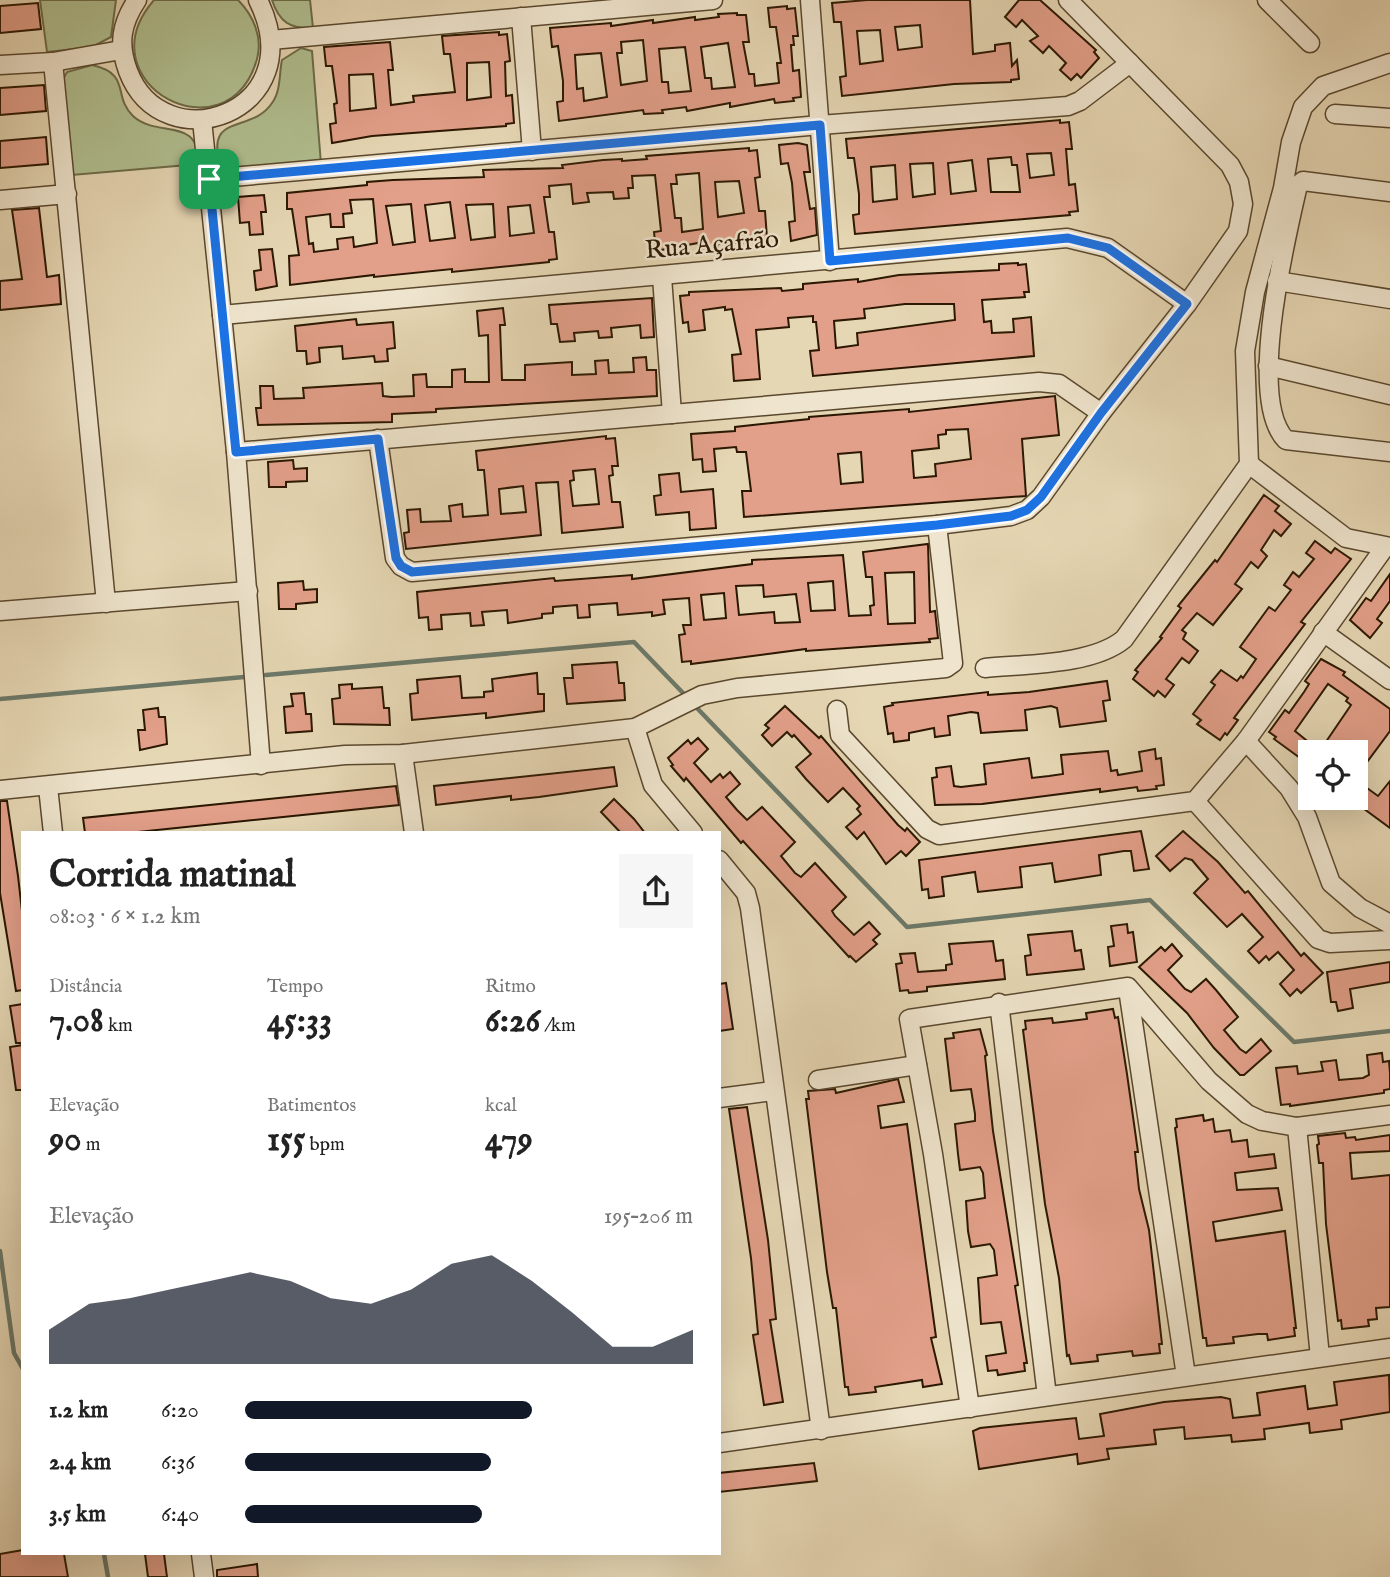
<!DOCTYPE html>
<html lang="pt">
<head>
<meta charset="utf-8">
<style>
  body { margin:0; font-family:"IM FELL English",serif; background:#f6f6f6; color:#222; height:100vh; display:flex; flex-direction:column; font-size:26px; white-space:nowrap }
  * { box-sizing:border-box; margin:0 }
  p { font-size:23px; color:#767676 }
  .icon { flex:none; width:38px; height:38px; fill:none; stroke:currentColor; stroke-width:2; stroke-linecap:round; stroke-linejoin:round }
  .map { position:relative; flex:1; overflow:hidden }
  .details { position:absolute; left:21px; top:831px; width:700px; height:724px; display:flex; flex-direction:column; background:#fff; border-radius:0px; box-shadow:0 7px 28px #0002 }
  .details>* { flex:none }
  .fabs { position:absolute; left:1298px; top:740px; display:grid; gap:14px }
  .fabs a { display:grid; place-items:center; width:70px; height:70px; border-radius:0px; background:#fff; box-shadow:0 7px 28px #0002; font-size:35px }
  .pin { position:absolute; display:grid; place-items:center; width:60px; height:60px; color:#fff; margin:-30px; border-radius:14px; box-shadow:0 4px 10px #0006 }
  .round { display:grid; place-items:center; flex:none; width:74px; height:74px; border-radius:0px; background:#f6f6f6 }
  .headline { display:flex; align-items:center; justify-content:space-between; height:119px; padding:0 28px }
  h1 { font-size:38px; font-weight:700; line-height:52px }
  .figures { display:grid; grid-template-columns:repeat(3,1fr); gap:10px; height:119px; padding:7px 28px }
  .figures div { display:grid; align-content:center }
  .figures b { font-size:35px; font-weight:700 }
  .figures small { font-size:19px; font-weight:400 }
  .figures p { font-size:19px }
  .chart { height:196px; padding:14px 28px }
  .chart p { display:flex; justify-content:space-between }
  .chart svg { width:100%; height:126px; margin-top:7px; fill:#111827; opacity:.7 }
  ul { padding:0 28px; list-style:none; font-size:23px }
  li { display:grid; grid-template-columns:112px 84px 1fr; align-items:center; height:52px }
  li i { height:18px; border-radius:9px; background:#111827 }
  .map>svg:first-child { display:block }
  .green { fill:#b1bf90; stroke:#6e6c49; stroke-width:2 }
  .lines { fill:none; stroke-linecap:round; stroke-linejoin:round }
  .stream { stroke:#6c7969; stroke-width:4.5 }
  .building { fill:#e29f89; stroke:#2c1802; stroke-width:2; fill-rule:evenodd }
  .minor-casing { stroke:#5a482e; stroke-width:21 }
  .minor { stroke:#efe5ce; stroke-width:18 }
  .route-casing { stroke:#fff; stroke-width:14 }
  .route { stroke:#1a73e8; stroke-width:9 }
  .labels { text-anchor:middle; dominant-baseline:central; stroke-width:5; stroke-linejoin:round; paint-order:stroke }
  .street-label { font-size:26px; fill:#2c1802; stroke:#efe5ce }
</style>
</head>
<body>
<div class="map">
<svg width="1390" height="1577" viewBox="0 0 1390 1577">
  <rect width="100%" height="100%" fill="#e6d7b4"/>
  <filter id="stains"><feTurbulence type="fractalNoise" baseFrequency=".00286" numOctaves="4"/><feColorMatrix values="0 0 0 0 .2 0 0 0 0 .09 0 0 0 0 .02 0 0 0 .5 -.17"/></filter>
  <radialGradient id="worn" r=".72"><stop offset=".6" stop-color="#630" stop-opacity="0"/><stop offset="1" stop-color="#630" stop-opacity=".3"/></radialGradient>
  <g class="green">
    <polygon points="40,0 116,0 111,37 92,47 47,52"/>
    <path d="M154,0H238C253,15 263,37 257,59C228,161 82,83 154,0Z"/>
    <path d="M272,0H310L313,28C290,29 279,22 272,0Z"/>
    <path d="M301,48L312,51L321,164L223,172C200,111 251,135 272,103C281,91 279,74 282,60Z"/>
    <path d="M92,65C132,74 112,96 133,116C158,139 199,115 199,164L72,175L61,83L67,72Z"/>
  </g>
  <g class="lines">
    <g class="stream">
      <polyline points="266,675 634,642 683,693"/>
      <polyline points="0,699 244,677"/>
      <polyline points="696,707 907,927 1150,900 1294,1042 1390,1031"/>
      <polyline points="0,1251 14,1353 23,1369"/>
      <polyline points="104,1554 108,1577"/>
    </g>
  </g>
  <g class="building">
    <path d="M867,0H970L973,54L995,51V45L1010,43L1012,66L1017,60L1019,79L1011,80V82L954,84L842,96L840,77L846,76L843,42L841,22H834L832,3ZM920,25L922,47L898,50L895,27ZM880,30L883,61L860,64L857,31Z"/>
    <polygon points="1019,0 1040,0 1096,50 1094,52 1099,58 1081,78 1077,74 1071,80 1060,70 1066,63 1049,46 1043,53 1030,41 1038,36 1022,20 1016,27 1005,17"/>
    <polygon points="38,3 41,29 0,33 0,6"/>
    <path d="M787,6V9L795,8L798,36H793L794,45H791L793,71L799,70L801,97L793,98L794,101L775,103L774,99L730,107V103L687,111L686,107L662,110L663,113L644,114L643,110L559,121L557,102L563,101V81L558,46L552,47L550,28L611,23V26L653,20V23L695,17V20L719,17L718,14L737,13V15H746L749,42H743L749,74H754L755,86L779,83L777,63H781L776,27H770L768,8ZM643,40L647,81L621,85L617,53H622L621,42ZM728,43L735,87L712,89L711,78H705L701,47ZM685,47L691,91L669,93L668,82H662L659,49ZM601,53L607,97L584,101L583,88L577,89L575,55Z"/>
    <path d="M499,32V35L507,34L510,61L505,62L506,96L512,95L514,123L506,124V126L372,136L332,143L330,124L336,123L334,104L337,103L332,66H326L324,47L390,42L393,70H388L391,105L414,102L413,96L455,92L450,54H444L442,36ZM489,62L491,97L467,100V63ZM373,74L376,108L350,111L349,75Z"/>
    <polygon points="44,85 46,111 0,115 0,88"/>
    <path d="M1060,120V123L1069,122L1072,149H1066L1069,185L1075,184L1078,211L1069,212L1070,215L855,234L853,215L859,214V194L854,158H848L846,139ZM1051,153L1054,175L1030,178L1027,154ZM1011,157L1012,165H1017L1020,192H991L988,159ZM972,160L976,191L951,194L948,163ZM933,163L935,194L913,197L910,164ZM895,165L897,199L873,202L871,167Z"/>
    <polygon points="46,137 48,164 0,168 0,141"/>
    <polygon points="798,143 807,145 810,172 804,172 810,209 815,208 817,235 791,241 789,222 795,221 792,183 788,163 781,164 779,145"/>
    <path d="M749,148V151L757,150L760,177L755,178L759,211H765L767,238L759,239V241L718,244V247L699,249L698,243L656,251L654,232L661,231L655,175L632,176L633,188H628L629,198L614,199L613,192L587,193L589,202L573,204L571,184L549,186L550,197H544L549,232H554L557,259L549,260V262L452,272V269L374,277V275L290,285L289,256L299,255L292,209H287V193L367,185V182L393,180L484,177L483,170L563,168L562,165L603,160L622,159V161L647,159L646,156ZM699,173L703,229L682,232L681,218H675L671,184H677L676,175ZM739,181L744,213L718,217L715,182ZM373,199L377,243L354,247L353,237L337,239L338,249L314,252L313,243L309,244L306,217L330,214L331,227H344L343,214L352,213L350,200ZM450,202L455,238L430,241L425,205ZM411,204L415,242L393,245L386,206ZM493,204L495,237L471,240L466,205ZM530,205L534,233L510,236L508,207Z"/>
    <polygon points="264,195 266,212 261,212 263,234 250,235 249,222 240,223 238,197"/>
    <polygon points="39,208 47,277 59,275 61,304 0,310 0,281 22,279 12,210"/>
    <polygon points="272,249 277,286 256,290 254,271 261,270 259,250"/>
    <path d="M1018,263V265L1026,264L1029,292H1024L1025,297L982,300L984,322L991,321L992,333L1014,332L1013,319L1031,317L1034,356L813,376L810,351L819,350L816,322H813V316L788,318L789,327L756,330L760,379L734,381L732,355L741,354L732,309L725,310V307L703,310L705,330L689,332L688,322L683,323L680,296L689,295V292L781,288L782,291L803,289V284L858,279V282L899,275L999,270V264ZM905,304H954L955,320L857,333L858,345L836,348L834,321L865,318L864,309Z"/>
    <polygon points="652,298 654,337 641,338 640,325 611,328 612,337 599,338 598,331 574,333 575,341 560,342 557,324 551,324 549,305"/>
    <polygon points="503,308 505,325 500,325 502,380 525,380 525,365 572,362 572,375 596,374 595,361 608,360 609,373 634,372 633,358 646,357 647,370 656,370 657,396 436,409 436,412 392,414 392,422 258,425 256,408 261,408 260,386 273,386 274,399 304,398 303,388 382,383 383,396 392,397 414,396 413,375 426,374 427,387 452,387 452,370 465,369 465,382 489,382 488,335 479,336 477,311"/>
    <polygon points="356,319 357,325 393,322 395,348 387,349 388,361 375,362 374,356 343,359 342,346 319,348 320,362 307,364 306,351 297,351 295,326"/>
    <path d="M1055,396L1059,435L1022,439L1026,496L744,517L742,491H751L746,452H737L736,447L714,449L716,471L703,472L702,459L693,460L691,434L735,431V427L809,419V417L909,409V412ZM968,429L971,459L935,464L936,476L914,478L912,451L939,448L938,435L946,434V430ZM861,452L863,482L841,484L838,454Z"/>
    <path d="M606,436V439L615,438L618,466H612L613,475L609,476L612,502H620L623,527L562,533L558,482L536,483L541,535L406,549L404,533L409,532L407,510L420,509L421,522L451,521L449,506L462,504L463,517L488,515L484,470H478L476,451ZM595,469L599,504L573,506L570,481L574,480L573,471ZM523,486L526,512L501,514L499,489Z"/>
    <polygon points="293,460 294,469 307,468 307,481 286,482 286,487 269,487 268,462"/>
    <polygon points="679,473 681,492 713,489 716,528 690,530 689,512 656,515 654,496 661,495 659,475"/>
    <polygon points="1264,495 1279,506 1275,511 1291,524 1281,536 1274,530 1261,550 1267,556 1258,568 1251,562 1235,584 1242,589 1213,625 1197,613 1182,630 1186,633 1183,639 1198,651 1189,663 1182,658 1166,679 1174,685 1165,697 1158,691 1154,696 1133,679 1138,672 1135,670 1162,638 1160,637 1181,608 1178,606 1215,560 1217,562"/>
    <polygon points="1315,541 1331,553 1335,548 1351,559 1301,622 1305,624 1234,718 1238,720 1227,735 1225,733 1220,740 1197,724 1201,720 1193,714 1215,685 1211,682 1221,670 1237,681 1241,676 1243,678 1256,659 1240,647 1269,607 1275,611 1291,590 1284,585 1293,572 1299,577 1314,559 1306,553"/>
    <path d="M928,544L930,612L935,611L938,638L929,639L930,642L806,651V649L691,664V661L682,662L679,635L685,634L683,625H691L689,598L663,600L665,614L652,616V612L618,615L617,603L589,605L590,617L578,618L577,605L553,607V613L542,614V618L508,623L507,610L482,612L484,625L471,626L470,613L441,615L442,629L429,630L428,617L419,618L417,592L554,578L555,581L632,575V579L752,564V560L843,555L849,616L871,615L870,606L874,605L872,577H866L863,552ZM914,572L915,623L888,624L885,573ZM833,581L835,610L811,611L808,583ZM763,585L764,597L796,594L800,622L775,623L774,612L739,615L736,586ZM724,593L726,618L704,620L701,595Z"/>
    <polygon points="1390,574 1390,601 1377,619 1382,623 1370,638 1350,620 1366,598 1371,601"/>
    <polygon points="303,581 304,590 317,589 317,602 296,604 296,609 279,609 278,583"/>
    <polygon points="1321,659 1345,672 1343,675 1390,709 1390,731 1356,777 1356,752 1319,752 1351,705 1346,701 1348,698 1328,684 1295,731 1311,744 1311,766 1274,739 1276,737 1269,732 1285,710 1289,713 1304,692 1309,684 1305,681"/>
    <polygon points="617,662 619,683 624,683 625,700 567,704 564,678 573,678 572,665"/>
    <polygon points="537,673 538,694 544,694 544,711 486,718 486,713 412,720 410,694 418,693 417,680 460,676 462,698 484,697 484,692 493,691 492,679"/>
    <polygon points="1107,681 1110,700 1103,701 1106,721 1060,727 1057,708 1051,706 1025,710 1027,730 981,733 978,713 971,712 948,716 950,735 935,737 934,728 909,733 909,740 894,742 893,733 888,734 884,707 893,705 892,703 988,692 988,695 1029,692"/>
    <polygon points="352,684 352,689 382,687 384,708 389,708 390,725 334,724 332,699 340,698 339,685"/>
    <polygon points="304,693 306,714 311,714 312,731 286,733 284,707 293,706 291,694"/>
    <polygon points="785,706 819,738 821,736 898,825 905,831 907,828 920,842 906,856 901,851 886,864 864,832 857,839 846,827 861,814 857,809 860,806 843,788 828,802 806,779 796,767 811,754 794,735 792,737 787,732 772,746 762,735 769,728 765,725"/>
    <polygon points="158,708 159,717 165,717 167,744 140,750 138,730 145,730 143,710"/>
    <polygon points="698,738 708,749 694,763 711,782 720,774 723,778 730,772 740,784 726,797 737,810 747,820 762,807 795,842 781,856 795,873 801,877 815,863 846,897 832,911 835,916 854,935 869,922 880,934 873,940 877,944 856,962 850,956 849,957 743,841 741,843 686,778 684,781 671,766 673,765 668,758 688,740 691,744"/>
    <polygon points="1155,749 1156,759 1161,758 1164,785 1156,786 1157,789 1138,791 1137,787 1100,792 1100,789 982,804 935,805 932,778 937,777 936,768 951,766 954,786 961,787 986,784 984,764 1029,758 1032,778 1049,776 1063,774 1061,755 1108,751 1111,771 1117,770 1118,775 1142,771 1139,752"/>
    <polygon points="614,767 617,786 539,797 511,800 511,796 436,805 434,786"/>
    <polygon points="1356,780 1378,796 1390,781 1390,828 1356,803"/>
    <polygon points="396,786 399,805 128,833 85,833 83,818"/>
    <polygon points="614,799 634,819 645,833 621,833 601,812"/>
    <polygon points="0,801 7,801 18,876 23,920 23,990 16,991 0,893"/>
    <polygon points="1141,831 1149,869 1134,871 1131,851 1124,851 1099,855 1101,875 1055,882 1052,863 1020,867 1022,887 978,892 975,872 942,877 944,896 929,898 928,889 922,890 919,860"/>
    <polygon points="1183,831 1218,862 1245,893 1248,891 1301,956 1304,953 1323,973 1301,993 1297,989 1290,996 1280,984 1294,970 1278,952 1269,960 1266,956 1259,963 1248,951 1263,937 1242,914 1227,927 1194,893 1208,879 1192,860 1185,858 1170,871 1156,856"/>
    <polygon points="1127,924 1128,933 1133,932 1137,962 1110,966 1108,947 1114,946 1111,926"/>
    <polygon points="1072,931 1075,951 1081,950 1084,969 1027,975 1025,956 1031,955 1028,935"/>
    <polygon points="993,941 996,961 1003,960 1005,979 927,987 927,991 909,993 908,990 900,991 896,964 902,963 900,954 915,953 918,972 946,970 946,965 952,964 949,944"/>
    <polygon points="1172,944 1182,956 1168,970 1185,989 1191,992 1206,979 1216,990 1238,1017 1224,1030 1240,1049 1246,1053 1261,1039 1271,1051 1244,1075 1240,1075 1214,1048 1187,1013 1139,967 1161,947 1165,951"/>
    <polygon points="1390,962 1390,982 1350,989 1353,1008 1338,1011 1336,1002 1331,1002 1327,972"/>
    <polygon points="726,983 733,1029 719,1031 719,984"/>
    <polygon points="23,1004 23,1043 16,1043 10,1006"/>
    <polygon points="1113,1009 1115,1018 1118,1017 1127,1074 1138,1152 1135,1152 1139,1189 1149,1230 1162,1344 1159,1344 1160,1353 1133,1356 1132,1351 1097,1355 1098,1361 1071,1364 1069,1355 1067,1356 1059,1278 1045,1204 1023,1030 1026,1029 1025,1021 1052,1018 1053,1023 1062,1022 1087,1019 1086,1013"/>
    <polygon points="980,1029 987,1055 985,1056 993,1131 1015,1267 1018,1285 1015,1286 1027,1363 1024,1363 1025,1371 998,1375 997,1370 988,1371 986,1356 1006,1353 1001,1322 981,1324 978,1278 997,1275 994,1250 990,1244 971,1247 968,1231 966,1201 985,1198 983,1173 980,1167 960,1170 958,1154 955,1124 975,1121 975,1114 971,1089 951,1091 945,1039 954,1038 953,1033"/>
    <polygon points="23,1045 23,1090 16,1090 10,1047"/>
    <polygon points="1382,1053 1383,1062 1389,1061 1390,1073 1390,1089 1384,1090 1384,1093 1290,1106 1290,1104 1281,1105 1276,1068 1297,1066 1298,1074 1323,1071 1321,1062 1336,1060 1339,1080 1363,1078 1369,1075 1367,1055"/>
    <polygon points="898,1079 904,1102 878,1106 881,1128 907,1124 936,1337 931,1338 942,1384 923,1387 922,1380 875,1387 876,1392 849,1395 848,1387 845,1387 836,1308 833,1308 827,1272 806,1099 809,1099 808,1091 835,1089 836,1093"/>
    <polygon points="747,1107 768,1240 776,1319 770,1320 783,1402 764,1405 753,1335 758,1334 751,1258 729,1109"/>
    <polygon points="1203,1115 1204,1121 1213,1119 1215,1132 1230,1130 1232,1142 1247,1140 1249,1157 1274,1154 1276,1168 1235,1173 1237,1190 1278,1188 1282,1210 1213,1222 1216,1241 1285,1231 1296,1328 1294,1328 1295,1336 1268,1340 1267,1334 1258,1334 1233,1337 1234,1343 1207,1346 1206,1338 1203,1338 1175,1128 1177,1127 1176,1119"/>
    <polygon points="1345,1133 1346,1138 1355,1137 1356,1140 1390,1135 1390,1151 1350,1153 1352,1179 1390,1175 1390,1307 1376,1308 1377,1319 1368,1320 1369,1326 1342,1329 1341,1320 1338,1321 1326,1224 1323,1163 1319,1163 1317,1145 1319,1144 1318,1136"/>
    <polygon points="1389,1375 1390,1412 1341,1420 1342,1429 1310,1433 1309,1423 1264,1429 1265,1439 1232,1442 1231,1435 1185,1439 1184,1427 1154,1430 1156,1444 1107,1449 1109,1459 1078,1464 1077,1454 979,1469 973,1431 980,1428 1076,1418 1079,1439 1104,1436 1100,1414 1164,1402 1221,1397 1230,1399 1233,1418 1260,1415 1257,1393 1305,1386 1308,1409 1337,1405 1334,1382"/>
    <polygon points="814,1463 817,1481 719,1492 719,1473"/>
    <polygon points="23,1550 23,1554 64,1554 68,1577 0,1577 0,1554"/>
    <polygon points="145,1554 164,1554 167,1577 148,1577"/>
    <polygon points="257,1564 258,1577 217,1577 217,1570"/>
  </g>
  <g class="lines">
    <g class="minor-casing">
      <g id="minor">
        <path d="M137,0C121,24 118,44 128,71C163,164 314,113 258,0"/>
        <polyline points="810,0 830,261"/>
        <polyline points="1267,0 1310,43"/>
        <polyline points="521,17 532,151"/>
        <polyline points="271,40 713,0"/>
        <polyline points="53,62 106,603"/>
        <polyline points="0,65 53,62 121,50"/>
        <polyline points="1335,114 1390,118"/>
        <polyline points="202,120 236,452 261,765"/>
        <polyline points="209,179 820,125 1068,106 1080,101 1130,63"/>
        <path d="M1390,192L1303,181L1298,185C1286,238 1246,399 1286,440L1390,452"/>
        <polyline points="0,200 67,194"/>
        <polyline points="662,277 672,414"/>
        <polyline points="1277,281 1390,299"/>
        <polyline points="222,315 1067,238 1108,248 1187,304"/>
        <polyline points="1268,366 1390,395"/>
        <polyline points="378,439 395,558 401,566 412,572 937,525 1011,516 1027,510 1041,497 1101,413 1187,304 1238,231 1243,204 1239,182 1230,165 1068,0"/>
        <polyline points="236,452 1039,382 1059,384 1101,413"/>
        <polyline points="1249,464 1346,538 1390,547"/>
        <polyline points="0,611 248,591"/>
        <polyline points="1323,632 1390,680"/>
        <path d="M985,668C1026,664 1093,665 1124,639L1249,464L1245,351L1255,292L1283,188L1291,142L1303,107L1323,86L1390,63"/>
        <polyline points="837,710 840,735 927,829 939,835 1195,801 1246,741 1385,547"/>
        <polyline points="635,728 653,785 693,833"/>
        <polyline points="1246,741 1289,788 1307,817 1331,883 1360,908 1390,924"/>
        <polyline points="403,754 414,833"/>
        <polyline points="48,787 53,833"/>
        <polyline points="0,790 345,755 403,754 635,728 702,695 737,688 946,668 953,663 937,525"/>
        <polyline points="1195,801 1318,939 1330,943 1390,940"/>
        <polyline points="719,860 746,893 750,908 821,1430"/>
        <polyline points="1128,989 1186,1376"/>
        <polyline points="999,1003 1047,1396"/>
        <polyline points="818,1080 917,1065"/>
        <polyline points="719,1098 773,1091"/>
        <polyline points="1297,1127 1320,1357"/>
        <polyline points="970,1408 933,1154 909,1019 1128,987 1209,1081 1247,1114 1262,1121 1297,1127 1390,1115"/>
        <polyline points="719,1443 1390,1348"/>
        <polyline points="201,1554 204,1577"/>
      </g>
    </g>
    <use href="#minor" class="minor"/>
  </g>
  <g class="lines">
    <g class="route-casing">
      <polygon id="route" points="820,125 830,261 1068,238 1108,248 1187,304 1101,413 1041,497 1027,510 1011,516 937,525 412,572 401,566 396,558 378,439 236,452 209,179"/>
    </g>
    <use href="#route" class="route"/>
  </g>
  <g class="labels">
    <g class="street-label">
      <text transform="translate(712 245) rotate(-5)">Rua Açafrão</text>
    </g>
  </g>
  <rect width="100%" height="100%" filter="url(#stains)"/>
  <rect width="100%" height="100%" fill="url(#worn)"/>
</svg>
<div class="fabs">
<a><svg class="icon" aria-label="locate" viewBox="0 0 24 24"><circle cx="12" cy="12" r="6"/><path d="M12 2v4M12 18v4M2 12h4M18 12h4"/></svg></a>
</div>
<div class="pin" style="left:209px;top:179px;background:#1e9e55"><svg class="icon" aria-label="arrive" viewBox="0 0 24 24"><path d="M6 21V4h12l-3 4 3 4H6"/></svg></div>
<section class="details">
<div class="headline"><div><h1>Corrida matinal</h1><p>08:03 · 6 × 1.2 km</p></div><a class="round"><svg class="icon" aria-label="share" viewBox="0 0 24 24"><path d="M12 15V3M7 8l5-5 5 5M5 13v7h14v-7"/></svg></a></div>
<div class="figures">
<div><p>Distância</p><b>7.08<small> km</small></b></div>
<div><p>Tempo</p><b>45:33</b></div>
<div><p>Ritmo</p><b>6:26<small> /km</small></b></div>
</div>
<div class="figures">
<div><p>Elevação</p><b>90<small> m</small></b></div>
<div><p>Batimentos</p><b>155<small> bpm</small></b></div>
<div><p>kcal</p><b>479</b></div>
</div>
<div class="chart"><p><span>Elevação</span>195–206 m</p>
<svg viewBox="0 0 160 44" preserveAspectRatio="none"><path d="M0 44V32L10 23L20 21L30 18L40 15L50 12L60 15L70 21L80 23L90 18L100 9L110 6L120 15L130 26L140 38L150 38L160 32V44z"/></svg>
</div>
<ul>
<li><b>1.2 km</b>6:20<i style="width:64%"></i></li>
<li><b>2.4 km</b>6:36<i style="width:55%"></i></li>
<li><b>3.5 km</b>6:40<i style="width:53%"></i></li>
</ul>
</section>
</div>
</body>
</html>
